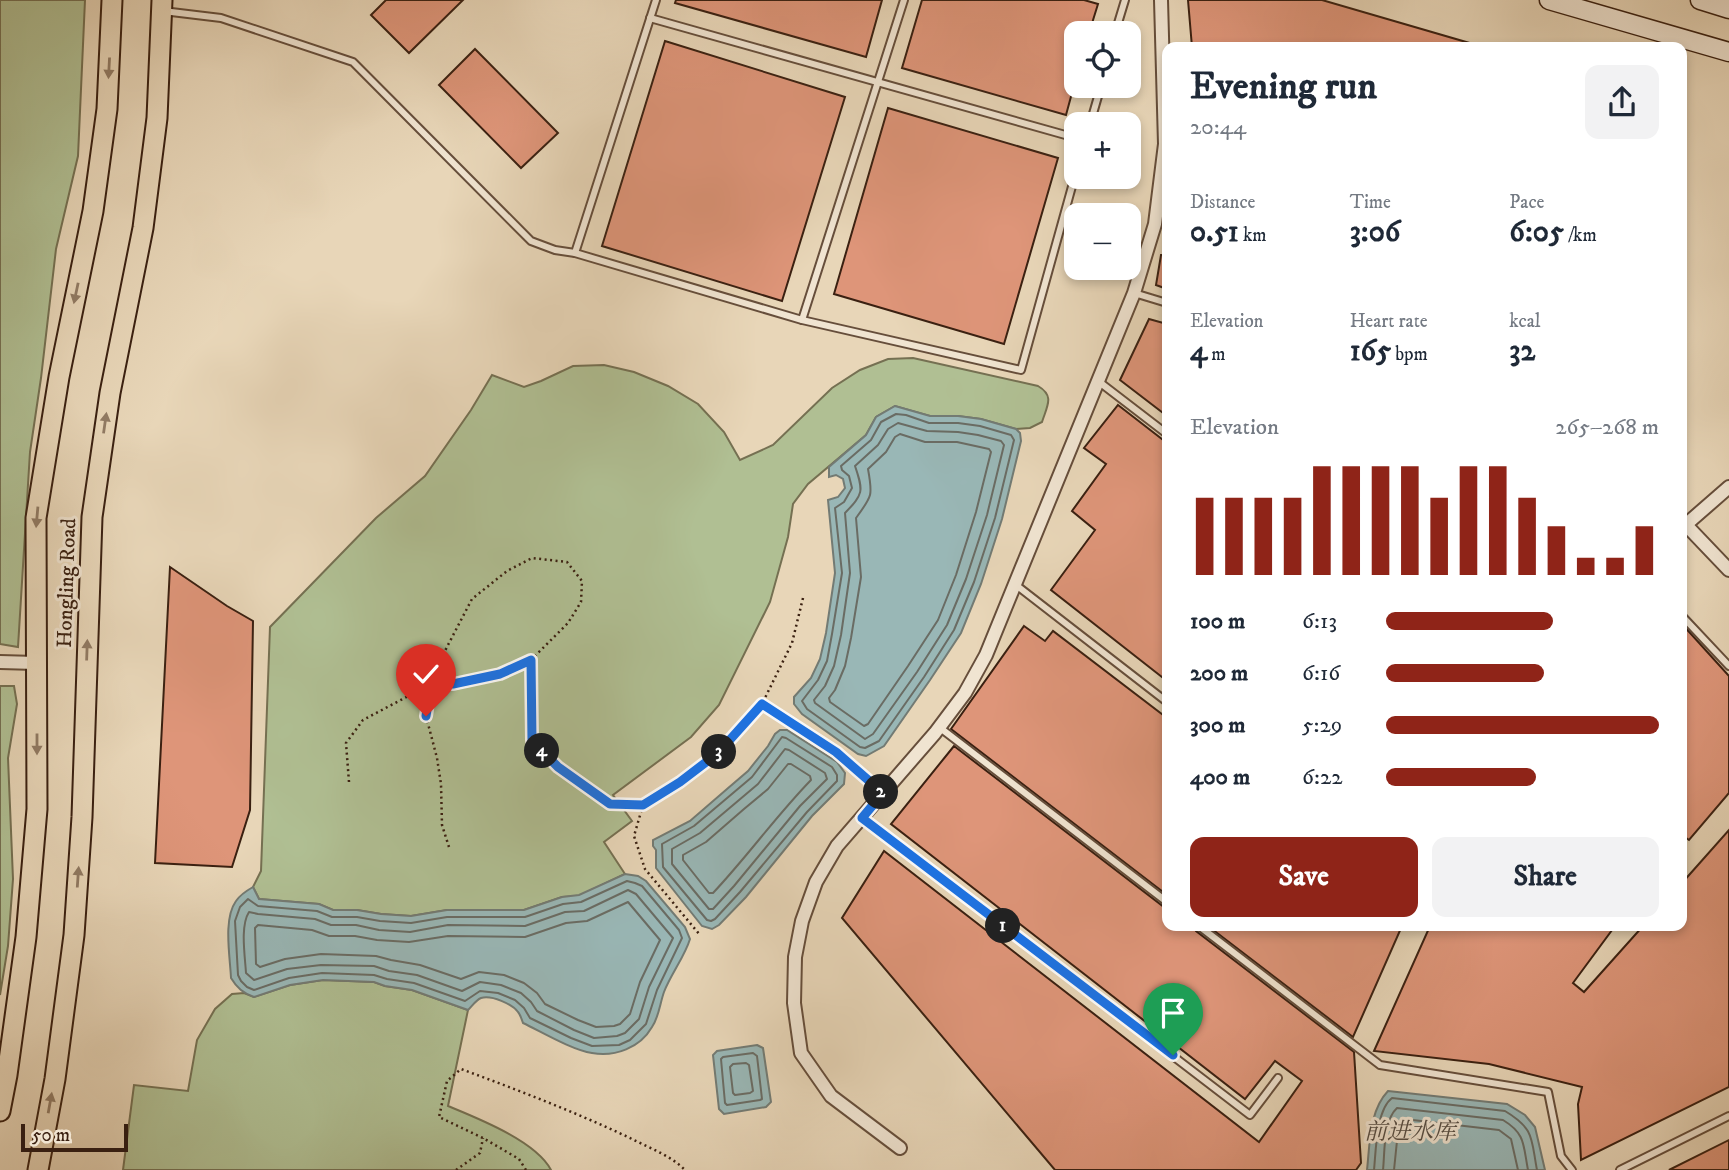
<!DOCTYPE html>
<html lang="en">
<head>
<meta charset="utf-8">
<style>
  body { margin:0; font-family:"IM FELL DW Pica","Noto Serif SC",serif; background:#f2f2f3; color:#1f2937; height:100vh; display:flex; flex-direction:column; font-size:26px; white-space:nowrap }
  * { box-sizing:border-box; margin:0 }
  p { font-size:23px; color:#747a83 }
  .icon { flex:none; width:38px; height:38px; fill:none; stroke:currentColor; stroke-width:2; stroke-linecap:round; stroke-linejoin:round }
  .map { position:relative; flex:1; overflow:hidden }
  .drawer { position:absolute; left:1162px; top:42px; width:525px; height:889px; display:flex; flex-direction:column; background:#fff; border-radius:14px; box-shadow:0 4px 10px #0003 }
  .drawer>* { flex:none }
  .tools { position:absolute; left:1064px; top:21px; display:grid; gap:14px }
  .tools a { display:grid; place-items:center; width:77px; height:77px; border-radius:14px; background:#fff; box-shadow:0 4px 10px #0003; font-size:35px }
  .scale { position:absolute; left:21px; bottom:18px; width:107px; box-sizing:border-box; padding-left:7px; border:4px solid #3a2011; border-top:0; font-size:19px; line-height:24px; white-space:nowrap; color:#3a2011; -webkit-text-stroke:5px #f0e4d1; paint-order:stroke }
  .pin { position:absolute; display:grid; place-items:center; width:60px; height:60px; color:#fff; margin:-72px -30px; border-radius:50% 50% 50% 0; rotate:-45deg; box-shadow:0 0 7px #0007 }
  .pin .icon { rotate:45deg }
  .km { position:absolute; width:35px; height:35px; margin:-18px; border-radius:50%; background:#222; color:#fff; font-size:19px; line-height:35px; text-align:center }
  .round { display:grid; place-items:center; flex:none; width:74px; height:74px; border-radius:14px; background:#f2f2f3 }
  .head { display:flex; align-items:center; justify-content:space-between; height:119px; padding:0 28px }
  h1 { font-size:38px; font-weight:700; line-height:52px }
  .figures { display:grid; grid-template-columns:repeat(3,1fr); gap:10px; height:119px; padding:7px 28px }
  .figures div { display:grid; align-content:center }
  .figures b { font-size:30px; font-weight:700 }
  .figures small { font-size:19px; font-weight:400 }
  .figures p { font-size:19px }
  .chart { height:196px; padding:14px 28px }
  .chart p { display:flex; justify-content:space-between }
  .chart svg { width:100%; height:126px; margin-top:7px; stroke:#8f2418; stroke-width:6 }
  .cta { display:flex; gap:14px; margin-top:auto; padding:14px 28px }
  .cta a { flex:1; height:80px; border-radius:14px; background:#8f2418; color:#fff; font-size:28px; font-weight:700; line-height:80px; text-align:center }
  .cta a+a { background:#f2f2f3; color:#1f2937 }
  ul { padding:0 28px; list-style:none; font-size:23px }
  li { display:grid; grid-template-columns:112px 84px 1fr; align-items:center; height:52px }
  li i { height:18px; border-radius:9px; background:#8f2418 }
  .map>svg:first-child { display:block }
  .green { fill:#b0bf93; stroke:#757052; stroke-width:2 }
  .water { fill:#99b7b6; stroke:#737b74; stroke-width:2 }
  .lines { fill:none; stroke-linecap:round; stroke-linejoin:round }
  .shore { stroke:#6a6c64; stroke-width:2 }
  .building { fill:#de9579; stroke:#3a2011; stroke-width:2 }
  .service-casing { stroke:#664e3b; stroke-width:10 }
  .minor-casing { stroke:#664e3b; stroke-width:16 }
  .secondary-casing { stroke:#3a2011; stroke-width:21 }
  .primary-casing { stroke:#3a2011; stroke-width:23 }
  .path { stroke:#3a2011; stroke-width:2.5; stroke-dasharray:2 3.5; stroke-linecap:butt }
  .service { stroke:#f0e4d1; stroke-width:6 }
  .minor { stroke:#f0e4d1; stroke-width:12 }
  .secondary { stroke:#f0e4d1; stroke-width:18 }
  .primary { stroke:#e8d6b8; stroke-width:19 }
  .oneway { fill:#917b64 }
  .route-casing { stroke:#fff; stroke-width:14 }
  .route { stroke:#1a73e8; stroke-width:9 }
  .labels { text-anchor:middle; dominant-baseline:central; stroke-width:6; stroke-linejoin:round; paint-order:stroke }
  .street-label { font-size:21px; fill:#3a2011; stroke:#f0e4d1 }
  .water-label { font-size:23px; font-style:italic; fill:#564d43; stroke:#f0e4d1 }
</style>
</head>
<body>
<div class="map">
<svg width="1729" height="1170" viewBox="0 0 1729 1170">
  <rect width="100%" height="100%" fill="#e8d6b8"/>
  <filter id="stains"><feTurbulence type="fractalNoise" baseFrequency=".00286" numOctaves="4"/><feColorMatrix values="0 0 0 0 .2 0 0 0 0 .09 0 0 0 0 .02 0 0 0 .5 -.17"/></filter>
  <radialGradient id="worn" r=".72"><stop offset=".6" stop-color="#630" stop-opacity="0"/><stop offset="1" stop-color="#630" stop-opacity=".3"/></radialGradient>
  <g class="green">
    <polygon points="0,0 85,0 78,156 56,249 41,378 30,452 18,647 0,644"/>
    <path d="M913,358L1038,386C1055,396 1047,406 1042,422L1030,428L1016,429L981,419L958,416H930L895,406L876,417L866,435L808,484L793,504L788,537L770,602L719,705L691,737L613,795L632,821L604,842L625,874L579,896L562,897L524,910H447L411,916L381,914L357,910H333L319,904L259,899L253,887L261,871L270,627L376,518L425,476L471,410L492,375L524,387L541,381L573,366L604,365L634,372L668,386L698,404L724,432L740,460L773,445L832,388L860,370L888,359Z"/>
    <polygon points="0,686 14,686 17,704 8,758 13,879 8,946 0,995"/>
    <path d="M323,980L374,982L385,986L412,990L468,1010L448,1106C477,1118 536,1141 551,1170H123L134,1085L188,1091L197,1040L215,1009L232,994L244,993L254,997L290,985Z"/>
  </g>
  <g class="water">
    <polygon points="895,406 930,416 958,416 981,419 1016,429 1020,433 1021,441 1002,519 981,584 961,633 930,680 884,746 866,756 858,754 802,714 794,704 794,697 811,678 820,659 826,633 835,573 828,500 838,497 845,488 843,479 836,475 829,477 829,467 866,435 876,417"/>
    <polygon points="780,730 787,730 837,762 845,773 844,784 812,816 746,897 719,925 712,929 702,926 656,868 656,850 653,846 653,840 690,821 727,789 748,771 768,746 775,734"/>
    <path d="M625,874L638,876L646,881L685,927L690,939C685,956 671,974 664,992C660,1003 659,1017 652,1027C640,1048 615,1057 592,1053C572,1050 542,1032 523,1023C522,1020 520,1014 518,1012C512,1004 492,995 481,998C476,1000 472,1006 468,1010L412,990L385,986L374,982L323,980L290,985L254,997C243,993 237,988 231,978C230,956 223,919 236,901C240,895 246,891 253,887L259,899L319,904L333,910H357L381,914L411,916L447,910H524L562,897L579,895Z"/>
    <polygon points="757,1045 763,1048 771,1102 766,1107 724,1114 719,1109 713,1055 717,1051"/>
    <path d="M1388,1091L1507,1104L1525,1115L1535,1127L1545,1170H1367C1370,1143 1369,1111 1388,1091Z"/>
  </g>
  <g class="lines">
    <g class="shore">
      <polygon points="896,414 906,415 929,423 958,423 980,426 1011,435 1014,440 995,518 974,582 954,630 924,677 879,741 865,748 860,747 807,709 802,701 818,680 827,661 832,634 842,573 835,508 844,502 852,488 849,476 842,470 841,466 871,440 881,422"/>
      <path d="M898,423L927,431L958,432L978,435L1001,441L1004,445L987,515L966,579L947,625L917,672L873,734L865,739L815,703L814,700L825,686L834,666L841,635L850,573L845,513C863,494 864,492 855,466L878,445L888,429Z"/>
      <path d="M900,434L925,442H957L989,449L991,452L976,512L956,575L938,620L908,666L868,724L864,726L830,702L829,698L835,690L845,666L851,638L861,577L856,518C872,496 873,496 868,469L886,452L895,437Z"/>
      <polygon points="782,737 786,738 832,767 837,775 837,781 807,812 740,892 715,919 711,921 707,920 663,867 662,844 694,826 752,777"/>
      <polygon points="785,749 789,750 825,773 827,779 800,806 734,886 713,909 709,909 672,864 672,849 700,833 758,784"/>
      <path d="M788,764H791L810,776L811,780C776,816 747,857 713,893H709L683,860V855L706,842L744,809L768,789Z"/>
      <polygon points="627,881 635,883 642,886 679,930 682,938 657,990 646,1024 630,1040 619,1045 592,1046 571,1038 530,1018 524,1008 515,1000 498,993 480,991 465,1001 414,983 387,979 374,975 322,973 289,978 254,990 247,987 241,981 238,975 235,921 240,907 248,899 258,906 317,911 332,917 357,917 380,921 411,923 447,917 525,917 563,904 581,902"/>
      <path d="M628,890L636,894L673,938L649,987L639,1019L625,1033L617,1036L594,1038L574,1030L537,1011L531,1002L521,993L501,985L480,982L462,991L417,975L389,971L374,966L321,965L287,969L254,980L246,973C245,956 240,926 249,912L258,914L315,919L331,925H356L379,930L410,932L448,925L525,926L565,912L584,911Z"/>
      <polygon points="628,902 660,940 640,982 630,1014 620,1024 614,1026 596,1027 578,1020 545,1004 537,993 524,983 504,975 479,972 461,979 420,965 391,960 376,956 321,954 285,959 260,967 256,964 255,928 258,925 312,930 329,936 355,936 377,940 409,942 448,936 525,937 566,923 587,921"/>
      <polygon points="753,1053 757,1056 762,1099 760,1100 727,1105 725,1103 721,1059 723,1057"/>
      <polygon points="746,1063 749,1065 753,1091 750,1093 735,1095 733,1093 730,1067 733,1064"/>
      <path d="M1374,1170C1376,1151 1376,1110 1392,1098L1505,1111C1535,1129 1531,1139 1537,1170"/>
      <path d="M1383,1170C1385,1151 1383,1121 1397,1108L1503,1120C1526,1134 1523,1145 1528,1170"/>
      <polyline points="1394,1170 1398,1131 1401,1121 1404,1119 1499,1130 1511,1139 1518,1170"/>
    </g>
  </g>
  <g class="building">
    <polygon points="386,0 463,0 409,53 371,15"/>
    <polygon points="676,0 882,0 866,57 675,3"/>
    <polygon points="922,0 1084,0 1098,4 1089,33 1076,33 1076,78 1066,115 902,68"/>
    <polygon points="1188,0 1322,0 1473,44 1472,47 1192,47"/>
    <polygon points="665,41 845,97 782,301 602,246"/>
    <polygon points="475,49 558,133 521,168 439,85"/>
    <polygon points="888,108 1058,158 1004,344 834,294"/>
    <polygon points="1161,255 1167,255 1167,289 1156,285"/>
    <polygon points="1149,319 1167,324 1167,416 1120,380"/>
    <polygon points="1118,405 1167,443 1167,681 1051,590 1095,530 1072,511 1106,464 1084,448"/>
    <polygon points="170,567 227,606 253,621 250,810 232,867 155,863"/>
    <polygon points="1682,624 1729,676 1729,793 1689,840 1682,835"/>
    <polygon points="1024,626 1045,641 1053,631 1167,718 1167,895 951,729"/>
    <polygon points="954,746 1164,907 1167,908 1167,926 1193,926 1196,931 1354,1052 1361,1163 1356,1170 1055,1170 842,918 884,851 1259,1142 1302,1081 1275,1061 1245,1099 891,824"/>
    <polygon points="1729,830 1729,1087 1581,1160 1578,1104 1582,1087 1489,1064 1374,1051 1430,926 1615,926 1573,983 1584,992 1643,926 1682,926 1682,883"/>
    <polygon points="1208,926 1402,926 1353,1037"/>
    <polygon points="1729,1140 1729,1170 1669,1170"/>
  </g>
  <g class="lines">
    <g class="service-casing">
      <g id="service">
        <polyline points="656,0 575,253 802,320 1021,370 1076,172"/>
        <polyline points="163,11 221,18 353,62 531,241 555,250 575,253"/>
        <polyline points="650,18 1076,138"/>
        <polyline points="1115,33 1125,0"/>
        <polyline points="1090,124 1101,86"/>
        <polyline points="1134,293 1167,303"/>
        <polyline points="802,320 904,0"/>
        <polyline points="1098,381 1167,434"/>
        <polyline points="1016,585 1167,702"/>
        <polyline points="1682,616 1729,666"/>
        <polyline points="939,727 1167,902"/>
        <polyline points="862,818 1250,1115 1278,1078"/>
        <polyline points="1199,926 1380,1065 1548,1092 1561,1156 1572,1170"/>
        <polyline points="1620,1170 1729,1116"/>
      </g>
    </g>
    <g class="minor-casing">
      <g id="minor">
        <polyline points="1686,525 1729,570"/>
        <polyline points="1682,528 1729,487"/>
        <polyline points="0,662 36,663"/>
        <polyline points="900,1148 831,1096 801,1053 794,1003 795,957 802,921 816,882 837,846 935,733 965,693 986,655 1134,293 1155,224 1165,144 1161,0"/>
      </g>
    </g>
    <g class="secondary-casing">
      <g id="secondary">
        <polyline points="1549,0 1729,52"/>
        <polyline points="1700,0 1729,9"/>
      </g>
    </g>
    <g class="primary-casing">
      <g id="primary">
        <polyline points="0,1111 7,1075 26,937 37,809 36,518 59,377 93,211 107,109 112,0"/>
        <polyline points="38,1170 55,1079 74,935 82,817 92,517 110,393 143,228 157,118 162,0"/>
      </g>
    </g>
    <g class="path">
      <polyline points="803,598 792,643 762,704 836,752 872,784"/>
      <polyline points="349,782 346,743 363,720 431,684 453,684 501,674 531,660"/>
      <polyline points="643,805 634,836 645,869 700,935"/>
      <polyline points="449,847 442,825 441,784 437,758 426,716 431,684 436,668 472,599 507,571 532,558 567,562 582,581 581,602 568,623 531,660 532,741 558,767 610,804 643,805 680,782 718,753 762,704"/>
      <polyline points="456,1170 480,1153 483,1138"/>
      <path d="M526,1170L519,1159L483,1138L439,1117L447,1081L461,1069C518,1090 575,1112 630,1138C649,1148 670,1155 685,1170"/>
    </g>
    <use href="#service" class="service"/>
    <use href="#minor" class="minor"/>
    <use href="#secondary" class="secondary"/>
    <use href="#primary" class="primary"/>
  </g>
  <defs><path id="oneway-solid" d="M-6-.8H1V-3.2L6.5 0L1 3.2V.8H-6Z" transform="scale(1.75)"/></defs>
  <g class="oneway">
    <use href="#oneway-solid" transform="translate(109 68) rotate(93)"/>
    <use href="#oneway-solid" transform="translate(76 293) rotate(102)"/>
    <use href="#oneway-solid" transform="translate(105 423) rotate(-82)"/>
    <use href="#oneway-solid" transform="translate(37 517) rotate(95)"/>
    <use href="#oneway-solid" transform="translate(87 650) rotate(-88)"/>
    <use href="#oneway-solid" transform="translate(37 744) rotate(90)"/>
    <use href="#oneway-solid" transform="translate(78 877) rotate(-86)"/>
    <use href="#oneway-solid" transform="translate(50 1103) rotate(-80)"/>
  </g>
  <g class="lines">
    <g class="route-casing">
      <polyline id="route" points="426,716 431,684 453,684 500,674 531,660 532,741 558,767 610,804 643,805 680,782 718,753 762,704 836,752 883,793 862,818 1173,1055"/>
    </g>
    <use href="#route" class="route"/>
  </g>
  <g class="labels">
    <g class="street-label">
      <text transform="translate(67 583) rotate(-88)">Hongling Road</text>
    </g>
    <g class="water-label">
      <text x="1410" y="1132">前进水库</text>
    </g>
  </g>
  <rect width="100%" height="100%" filter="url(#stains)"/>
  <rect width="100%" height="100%" fill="url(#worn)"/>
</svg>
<div class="tools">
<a><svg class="icon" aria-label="locate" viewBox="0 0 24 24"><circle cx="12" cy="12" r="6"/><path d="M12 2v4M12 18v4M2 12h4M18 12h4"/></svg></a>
<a>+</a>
<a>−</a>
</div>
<div class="scale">50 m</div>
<div class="pin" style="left:1173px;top:1055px;background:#1e9e55"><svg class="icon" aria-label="arrive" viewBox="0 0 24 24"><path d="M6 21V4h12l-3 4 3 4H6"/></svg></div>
<div class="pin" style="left:426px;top:716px;background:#d93025"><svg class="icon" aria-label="check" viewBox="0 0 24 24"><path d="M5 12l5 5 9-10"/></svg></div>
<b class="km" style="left:1003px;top:926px">1</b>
<b class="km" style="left:881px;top:792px">2</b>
<b class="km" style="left:719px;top:752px">3</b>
<b class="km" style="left:542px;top:751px">4</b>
<section class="drawer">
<div class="head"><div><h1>Evening run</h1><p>20:44</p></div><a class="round"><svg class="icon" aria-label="share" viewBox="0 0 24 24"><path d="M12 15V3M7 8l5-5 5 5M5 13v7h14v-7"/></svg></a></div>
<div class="figures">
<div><p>Distance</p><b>0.51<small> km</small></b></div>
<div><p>Time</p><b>3:06</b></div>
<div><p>Pace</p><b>6:05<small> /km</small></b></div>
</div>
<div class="figures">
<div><p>Elevation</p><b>4<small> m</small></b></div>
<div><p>Heart rate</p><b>165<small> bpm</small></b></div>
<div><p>kcal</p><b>32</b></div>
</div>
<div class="chart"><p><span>Elevation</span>265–268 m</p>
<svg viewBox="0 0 160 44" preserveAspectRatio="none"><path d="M5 44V17M15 44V17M25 44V17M35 44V17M45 44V6M55 44V6M65 44V6M75 44V6M85 44V17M95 44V6M105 44V6M115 44V17M125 44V27M135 44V38M145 44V38M155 44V27"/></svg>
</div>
<ul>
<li><b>100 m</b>6:13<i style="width:61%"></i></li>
<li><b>200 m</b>6:16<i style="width:58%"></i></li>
<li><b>300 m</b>5:29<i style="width:100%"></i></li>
<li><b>400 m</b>6:22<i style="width:55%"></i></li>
</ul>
<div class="cta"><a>Save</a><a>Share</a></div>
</section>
</div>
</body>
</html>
